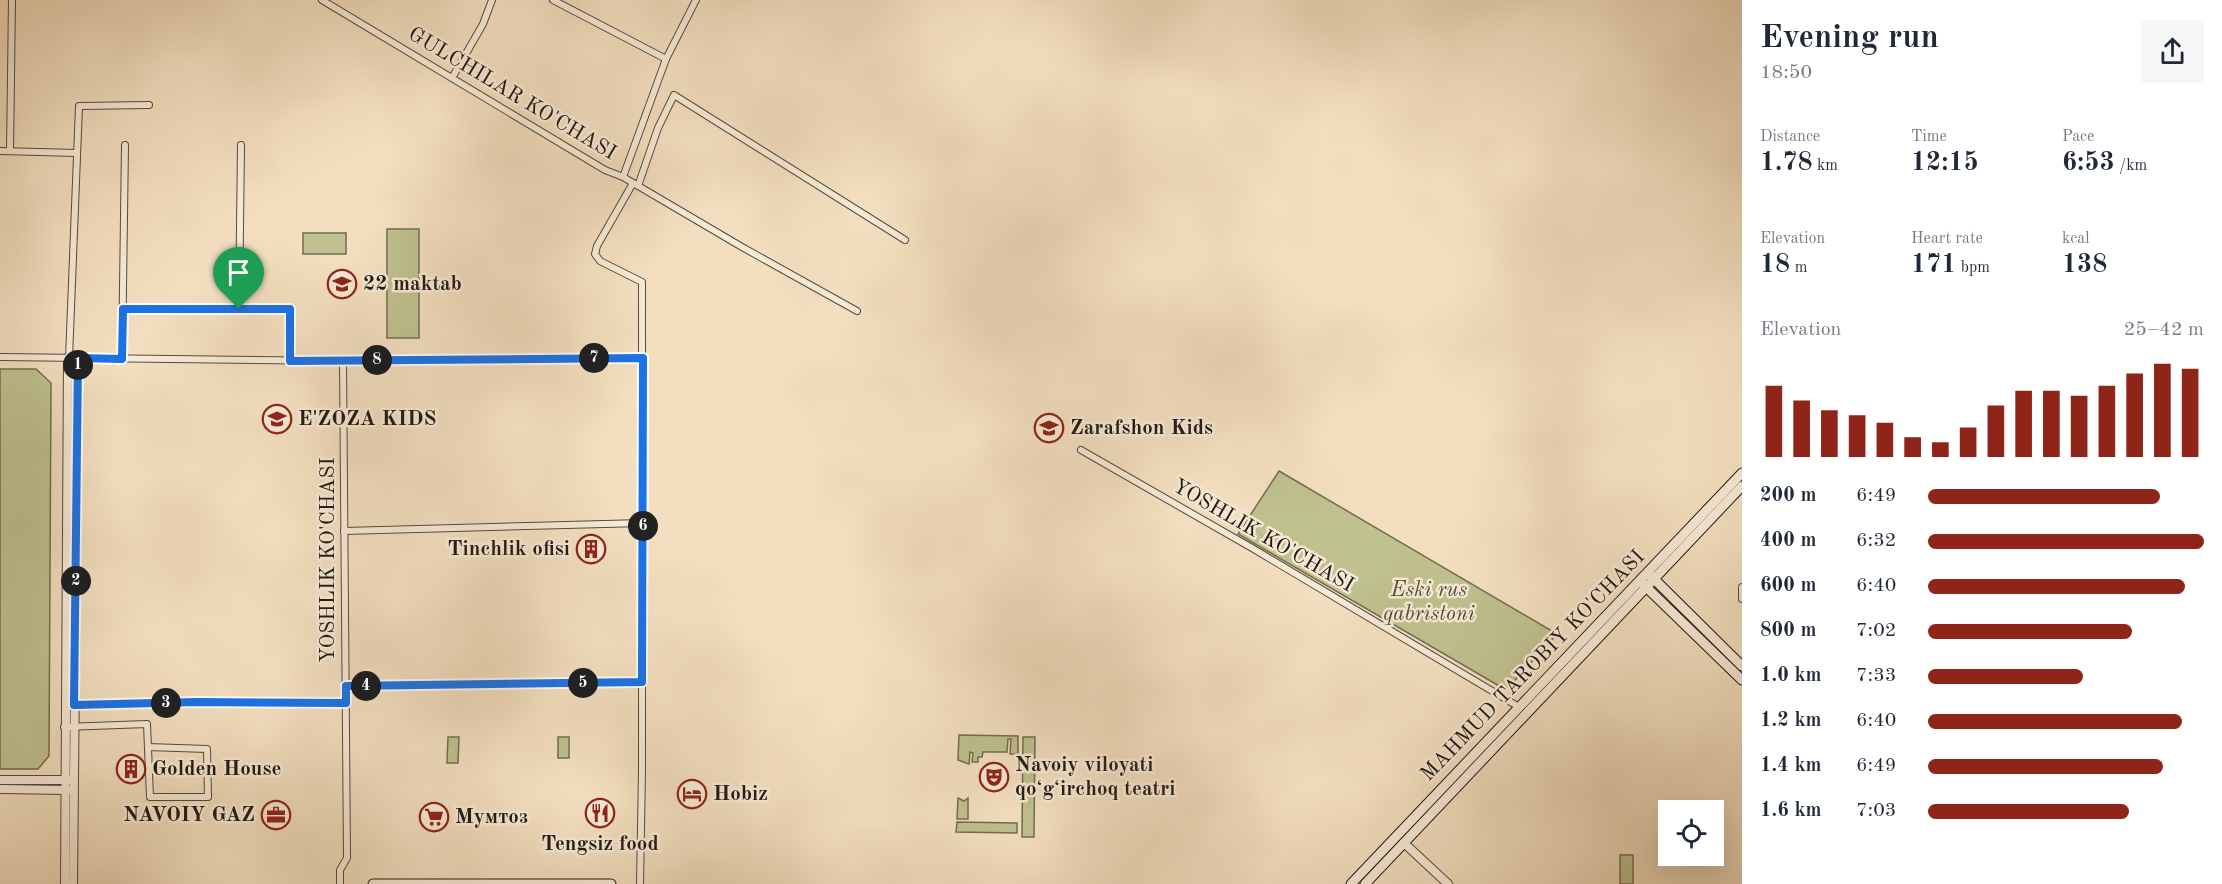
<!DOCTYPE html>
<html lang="en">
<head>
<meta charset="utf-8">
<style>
  body { margin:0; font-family:"Old Standard TT",serif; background:#f6f6f7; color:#1f2937; height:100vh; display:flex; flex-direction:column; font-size:22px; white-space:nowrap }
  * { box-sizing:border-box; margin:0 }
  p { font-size:20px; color:#747a83 }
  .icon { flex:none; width:33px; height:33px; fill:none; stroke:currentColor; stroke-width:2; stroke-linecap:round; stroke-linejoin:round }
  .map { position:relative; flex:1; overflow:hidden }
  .panel { display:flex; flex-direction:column; background:#fff; width:480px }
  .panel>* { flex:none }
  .fabs { position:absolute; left:1658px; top:800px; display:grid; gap:12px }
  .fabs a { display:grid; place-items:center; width:66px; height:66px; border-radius:0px; background:#fff; box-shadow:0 6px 24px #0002; font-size:30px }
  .pin { position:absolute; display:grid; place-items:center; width:51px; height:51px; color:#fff; margin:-62px -26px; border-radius:50% 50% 50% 0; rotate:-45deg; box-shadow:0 0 6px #0007 }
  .pin .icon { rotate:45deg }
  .km { position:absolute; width:30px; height:30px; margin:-15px; border-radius:50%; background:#222; color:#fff; font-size:16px; line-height:30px; text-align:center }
  .round { display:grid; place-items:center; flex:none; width:63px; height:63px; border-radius:0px; background:#f6f6f7 }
  .headline { display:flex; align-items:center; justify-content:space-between; height:102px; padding:0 18px }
  h1 { font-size:33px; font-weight:700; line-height:45px }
  .metrics { display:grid; grid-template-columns:repeat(3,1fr); gap:9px; height:102px; padding:6px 18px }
  .metrics div { display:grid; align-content:center }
  .metrics b { font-size:26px; font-weight:700 }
  .metrics small { font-size:16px; font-weight:400 }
  .metrics p { font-size:16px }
  .chart { height:168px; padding:12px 18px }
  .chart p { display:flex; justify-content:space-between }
  .chart svg { width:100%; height:108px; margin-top:6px; stroke:#8f2418; stroke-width:6 }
  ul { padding:0 18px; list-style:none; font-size:20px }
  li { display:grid; grid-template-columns:96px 72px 1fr; align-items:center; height:45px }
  li i { height:15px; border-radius:8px; background:#8f2418 }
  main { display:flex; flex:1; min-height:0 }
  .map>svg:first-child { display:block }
  .green { fill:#bfc18f; stroke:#706d50; stroke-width:1.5 }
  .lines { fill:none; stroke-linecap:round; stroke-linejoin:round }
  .minor-casing { stroke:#564a3d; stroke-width:8 }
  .tertiary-casing { stroke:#564a3d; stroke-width:10 }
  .secondary-casing { stroke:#221911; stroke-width:11 }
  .minor { stroke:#f7ead6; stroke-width:6 }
  .tertiary { stroke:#f7ead6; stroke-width:8 }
  .secondary { stroke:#f7ead6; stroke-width:9 }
  .route-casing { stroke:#fff; stroke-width:12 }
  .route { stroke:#1a73e8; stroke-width:8 }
  .labels { text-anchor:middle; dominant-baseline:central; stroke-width:5; stroke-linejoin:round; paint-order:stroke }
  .street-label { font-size:21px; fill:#221911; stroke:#f7ead6 }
  .poi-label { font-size:21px; font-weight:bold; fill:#221911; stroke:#f7ead6; text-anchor:start }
  .park-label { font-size:21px; font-style:italic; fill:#514b37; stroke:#f7ead6 }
</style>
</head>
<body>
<main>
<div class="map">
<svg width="1742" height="884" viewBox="0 0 1742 884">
  <rect width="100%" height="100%" fill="#f3dfc0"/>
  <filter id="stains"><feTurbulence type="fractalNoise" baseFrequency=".00333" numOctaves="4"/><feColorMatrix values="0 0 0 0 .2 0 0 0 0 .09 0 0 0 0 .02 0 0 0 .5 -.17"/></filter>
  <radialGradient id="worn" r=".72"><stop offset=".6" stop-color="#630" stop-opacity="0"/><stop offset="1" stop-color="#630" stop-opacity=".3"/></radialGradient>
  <g class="green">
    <rect x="387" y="229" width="32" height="109"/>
    <rect x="303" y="233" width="43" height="21"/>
    <polygon points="0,369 36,369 51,383 49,756 38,769 0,769"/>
    <polygon points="1279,471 1557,634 1506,690 1238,534"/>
    <polygon points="959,735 1018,736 1018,754 1010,754 1011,739 1008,739 1007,752 983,752 982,757 978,757 978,762 972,762 973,753 970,752 969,764 958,760"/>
    <polygon points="448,737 459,737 458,763 447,763"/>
    <rect x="558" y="737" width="11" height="21"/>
    <polygon points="1023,737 1035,737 1034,837 1022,837"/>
    <polygon points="958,798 964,801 968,798 968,819 957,819"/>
    <polygon points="957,822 1017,823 1017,833 956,832"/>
    <rect x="1620" y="855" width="13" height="29"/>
  </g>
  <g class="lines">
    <g class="minor-casing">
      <g id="minor">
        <polyline points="322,0 605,170 623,177 742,247 857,311"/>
        <polyline points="553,0 666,59"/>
        <polyline points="452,78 483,24 492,0"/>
        <polyline points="0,151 77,153"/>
        <polyline points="10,151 12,0"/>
        <polyline points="623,177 666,59 696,0"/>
        <polyline points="633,183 597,246 595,254 600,261 642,282 642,771 640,884"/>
        <polyline points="638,186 658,128 674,95 905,240"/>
        <polyline points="123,309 290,309 290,361"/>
        <polyline points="239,309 241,145"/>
        <polyline points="0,357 343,361 643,358"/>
        <polyline points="69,358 79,106 149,105"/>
        <polyline points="122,359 125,145"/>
        <polyline points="1081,450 1252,548 1519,707"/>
        <polyline points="344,531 643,523"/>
        <polyline points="1742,587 1742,599"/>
        <polyline points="346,686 642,682"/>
        <polyline points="65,705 197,702 346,703"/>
        <polyline points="64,727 147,724 150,797 208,797 207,749 148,747"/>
        <polyline points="340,884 340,870 347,858 343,361"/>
      </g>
    </g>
    <g class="tertiary-casing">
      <g id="tertiary">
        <polyline points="0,780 69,780"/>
        <polyline points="0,789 67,790"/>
        <polyline points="1404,843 1448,884"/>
        <polyline points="65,884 68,358"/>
        <polyline points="73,884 78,358"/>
      </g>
    </g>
    <g class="secondary-casing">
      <g id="secondary">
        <polyline points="1650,575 1742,666"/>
        <polyline points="1643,584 1742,680"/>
        <polyline points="373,884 611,884"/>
        <polyline points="1351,884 1742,473"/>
        <polyline points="1365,884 1742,486"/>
      </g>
    </g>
    <use href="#minor" class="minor"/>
    <use href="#tertiary" class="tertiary"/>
    <use href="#secondary" class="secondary"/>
  </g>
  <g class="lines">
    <g class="route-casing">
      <polygon id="route" points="123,309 290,309 290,361 643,358 642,682 346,686 346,703 197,702 74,705 78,358 122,359"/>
    </g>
    <use href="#route" class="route"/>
  </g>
  <defs>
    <g id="school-ring" transform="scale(1.5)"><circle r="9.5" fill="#f7ead6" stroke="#8f2418" stroke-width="1.5"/><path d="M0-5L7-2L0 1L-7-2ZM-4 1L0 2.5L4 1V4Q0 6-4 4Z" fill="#8f2418"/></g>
    <g id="building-ring" transform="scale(1.5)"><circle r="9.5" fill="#f7ead6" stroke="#8f2418" stroke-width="1.5"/><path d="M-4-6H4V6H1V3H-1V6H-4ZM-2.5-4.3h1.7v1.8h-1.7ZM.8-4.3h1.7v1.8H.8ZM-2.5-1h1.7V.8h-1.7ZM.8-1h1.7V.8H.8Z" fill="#8f2418"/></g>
    <g id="theatre-ring" transform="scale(1.5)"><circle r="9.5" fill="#f7ead6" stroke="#8f2418" stroke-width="1.5"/><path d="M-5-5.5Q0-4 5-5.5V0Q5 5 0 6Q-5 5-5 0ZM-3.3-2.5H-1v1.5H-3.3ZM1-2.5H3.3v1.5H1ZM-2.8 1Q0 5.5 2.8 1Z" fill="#8f2418"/></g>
    <g id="hotel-ring" transform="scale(1.5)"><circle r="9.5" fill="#f7ead6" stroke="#8f2418" stroke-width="1.5"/><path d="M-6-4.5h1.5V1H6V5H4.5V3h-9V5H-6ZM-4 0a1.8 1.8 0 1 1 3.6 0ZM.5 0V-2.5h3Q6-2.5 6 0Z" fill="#8f2418"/></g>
    <g id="restaurant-ring" transform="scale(1.5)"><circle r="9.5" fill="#f7ead6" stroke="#8f2418" stroke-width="1.5"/><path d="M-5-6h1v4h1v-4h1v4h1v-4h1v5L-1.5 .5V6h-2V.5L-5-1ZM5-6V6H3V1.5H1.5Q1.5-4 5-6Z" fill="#8f2418"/></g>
    <g id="office-ring" transform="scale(1.5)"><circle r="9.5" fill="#f7ead6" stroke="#8f2418" stroke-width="1.5"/><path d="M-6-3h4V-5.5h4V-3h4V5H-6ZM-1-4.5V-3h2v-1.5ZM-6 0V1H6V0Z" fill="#8f2418"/></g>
    <g id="supermarket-ring" transform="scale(1.5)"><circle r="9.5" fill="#f7ead6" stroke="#8f2418" stroke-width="1.5"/><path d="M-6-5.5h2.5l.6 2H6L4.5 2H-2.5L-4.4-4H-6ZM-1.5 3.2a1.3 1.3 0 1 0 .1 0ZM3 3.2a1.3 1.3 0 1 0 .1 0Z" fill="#8f2418"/></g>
  </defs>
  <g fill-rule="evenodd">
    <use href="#school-ring" x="342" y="284"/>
    <use href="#school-ring" x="277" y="419"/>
    <use href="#school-ring" x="1049" y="428"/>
    <use href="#building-ring" x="591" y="549"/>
    <use href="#building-ring" x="131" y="769"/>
    <use href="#theatre-ring" x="994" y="777"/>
    <use href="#hotel-ring" x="692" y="794"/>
    <use href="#restaurant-ring" x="600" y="813"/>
    <use href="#office-ring" x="276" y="815"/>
    <use href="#supermarket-ring" x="434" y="817"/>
  </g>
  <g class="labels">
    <g class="street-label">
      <text transform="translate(512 94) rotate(31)">GULCHILAR KO'CHASI</text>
      <text transform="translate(1263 536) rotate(30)">YOSHLIK KO'CHASI</text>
      <text transform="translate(328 560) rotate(-90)">YOSHLIK KO'CHASI</text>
      <text transform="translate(1533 666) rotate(-46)">MAHMUD TAROBIY KO'CHASI</text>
    </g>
    <g class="poi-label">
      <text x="363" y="284">22 maktab</text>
      <text x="298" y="419">E'ZOZA KIDS</text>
      <text x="1070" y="428">Zarafshon Kids</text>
      <text x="570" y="549" text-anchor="end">Tinchlik ofisi</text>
      <text x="1015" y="765">Navoiy viloyati<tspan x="1015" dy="24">qoʻgʻirchoq teatri</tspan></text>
      <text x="152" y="769">Golden House</text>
      <text x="713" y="794">Hobiz</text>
      <text x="255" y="815" text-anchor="end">NAVOIY GAZ</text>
      <text x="455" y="817">Мумтоз</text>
      <text x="600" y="844" text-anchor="middle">Tengsiz food</text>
    </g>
    <g class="park-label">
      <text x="1429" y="590">Eski rus<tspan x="1429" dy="24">qabristoni</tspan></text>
    </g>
  </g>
  <rect width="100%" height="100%" filter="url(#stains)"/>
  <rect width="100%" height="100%" fill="url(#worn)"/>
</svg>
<div class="fabs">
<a><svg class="icon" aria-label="locate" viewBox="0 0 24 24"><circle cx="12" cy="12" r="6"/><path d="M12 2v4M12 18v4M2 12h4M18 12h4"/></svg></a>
</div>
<div class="pin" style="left:239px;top:309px;background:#1e9e55"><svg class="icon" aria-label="arrive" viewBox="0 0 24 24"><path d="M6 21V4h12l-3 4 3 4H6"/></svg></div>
<b class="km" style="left:78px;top:365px">1</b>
<b class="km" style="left:76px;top:581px">2</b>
<b class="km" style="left:166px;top:703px">3</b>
<b class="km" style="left:366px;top:686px">4</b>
<b class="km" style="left:583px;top:683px">5</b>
<b class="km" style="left:643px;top:526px">6</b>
<b class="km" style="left:594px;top:358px">7</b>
<b class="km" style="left:377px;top:360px">8</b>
</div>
<section class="panel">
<div class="headline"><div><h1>Evening run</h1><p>18:50</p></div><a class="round"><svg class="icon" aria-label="share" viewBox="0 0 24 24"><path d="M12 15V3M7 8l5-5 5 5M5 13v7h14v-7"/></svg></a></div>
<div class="metrics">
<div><p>Distance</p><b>1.78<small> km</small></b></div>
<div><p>Time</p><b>12:15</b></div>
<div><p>Pace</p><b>6:53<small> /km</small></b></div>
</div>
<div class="metrics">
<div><p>Elevation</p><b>18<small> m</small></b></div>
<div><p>Heart rate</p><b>171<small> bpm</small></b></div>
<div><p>kcal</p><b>138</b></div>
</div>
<div class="chart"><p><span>Elevation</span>25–42 m</p>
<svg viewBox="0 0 160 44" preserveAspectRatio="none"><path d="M5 44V15M15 44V21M25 44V25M35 44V27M45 44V30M55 44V36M65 44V38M75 44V32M85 44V23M95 44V17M105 44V17M115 44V19M125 44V15M135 44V10M145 44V6M155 44V8"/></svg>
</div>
<ul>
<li><b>200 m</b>6:49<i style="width:84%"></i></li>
<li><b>400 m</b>6:32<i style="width:100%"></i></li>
<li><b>600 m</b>6:40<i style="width:93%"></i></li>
<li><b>800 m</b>7:02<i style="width:74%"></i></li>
<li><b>1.0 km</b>7:33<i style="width:56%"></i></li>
<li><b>1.2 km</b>6:40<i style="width:92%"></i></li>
<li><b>1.4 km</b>6:49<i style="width:85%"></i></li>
<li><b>1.6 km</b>7:03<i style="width:73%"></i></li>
</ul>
</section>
</main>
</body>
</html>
